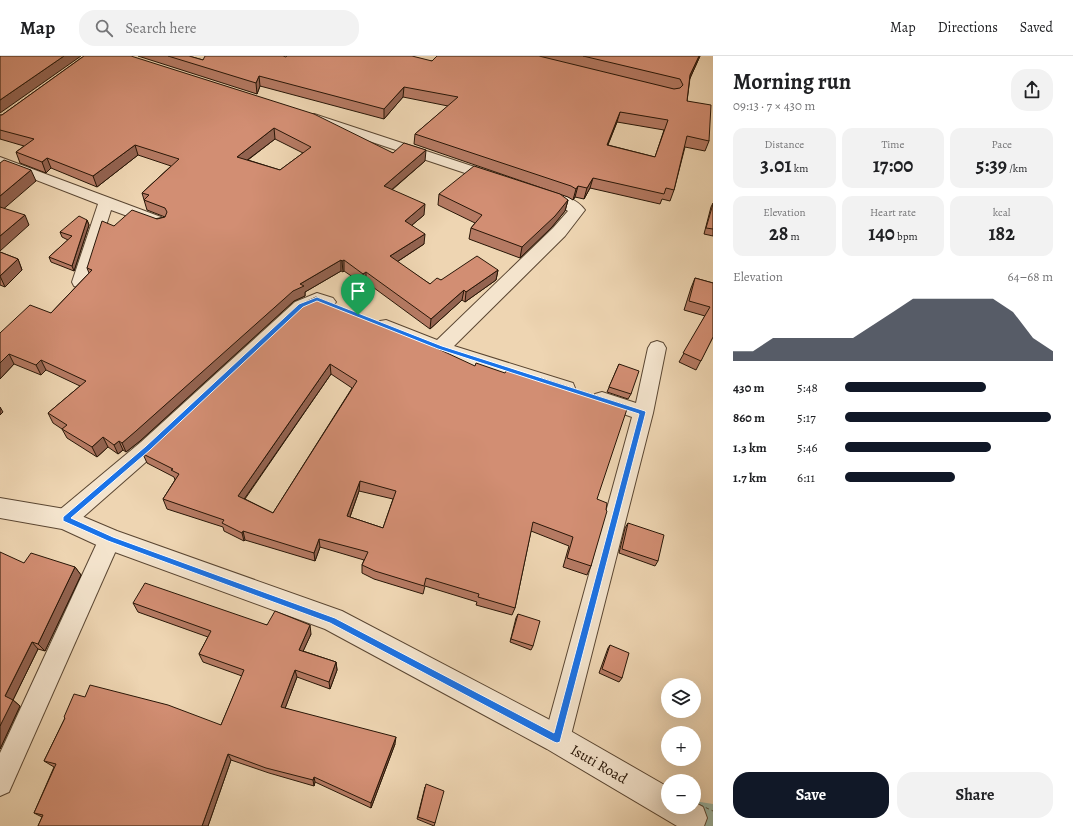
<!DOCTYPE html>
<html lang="en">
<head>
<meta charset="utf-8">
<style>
  body { margin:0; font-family:Alegreya,serif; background:#f2f2f2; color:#202124; height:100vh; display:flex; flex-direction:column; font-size:15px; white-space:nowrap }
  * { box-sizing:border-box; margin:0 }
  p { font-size:13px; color:#757577 }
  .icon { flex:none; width:22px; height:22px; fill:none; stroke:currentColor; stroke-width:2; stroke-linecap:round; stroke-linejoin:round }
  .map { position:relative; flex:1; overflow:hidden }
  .side { display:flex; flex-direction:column; background:#fff; width:360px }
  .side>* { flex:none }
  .tools { position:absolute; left:661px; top:622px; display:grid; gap:8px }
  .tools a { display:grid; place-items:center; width:40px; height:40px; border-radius:50%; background:#fff; box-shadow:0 4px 16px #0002; font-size:20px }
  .pin { position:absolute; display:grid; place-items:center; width:34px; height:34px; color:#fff; margin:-41px -17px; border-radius:50% 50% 50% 0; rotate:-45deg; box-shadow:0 0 4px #0007 }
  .pin .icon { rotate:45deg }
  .round { display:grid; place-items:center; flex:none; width:42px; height:42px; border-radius:16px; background:#f2f2f2 }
  .summary { display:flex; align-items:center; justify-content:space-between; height:68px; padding:0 20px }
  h1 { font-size:22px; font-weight:700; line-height:30px }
  .metrics { display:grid; grid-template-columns:repeat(3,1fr); gap:6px; height:68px; padding:4px 20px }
  .metrics div { display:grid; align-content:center; border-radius:10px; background:#f2f2f2; text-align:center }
  .metrics b { font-size:20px; font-weight:700 }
  .metrics small { font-size:11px; font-weight:400 }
  .metrics p { font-size:11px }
  .chart { height:112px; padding:8px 20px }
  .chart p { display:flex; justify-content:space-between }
  .chart svg { width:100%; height:72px; margin-top:4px; fill:#111827; opacity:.7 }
  .action { display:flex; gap:8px; margin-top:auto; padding:8px 20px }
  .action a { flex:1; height:46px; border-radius:16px; background:#111827; color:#fff; font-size:16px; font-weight:700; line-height:46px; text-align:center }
  .action a+a { background:#f2f2f2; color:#202124 }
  ul { padding:0 20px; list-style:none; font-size:13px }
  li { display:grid; grid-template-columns:64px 48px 1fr; align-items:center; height:30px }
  li i { height:10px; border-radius:5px; background:#111827 }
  header { display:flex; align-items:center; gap:24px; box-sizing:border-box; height:56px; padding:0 20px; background:#fff; border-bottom:1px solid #e0e0e0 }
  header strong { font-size:19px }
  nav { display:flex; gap:22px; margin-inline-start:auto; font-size:14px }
  .search { width:280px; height:36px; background:#f2f2f2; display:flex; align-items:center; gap:10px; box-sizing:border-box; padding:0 14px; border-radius:16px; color:#757577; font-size:15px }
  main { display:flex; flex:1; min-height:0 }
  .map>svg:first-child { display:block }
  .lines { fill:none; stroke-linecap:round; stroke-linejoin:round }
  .canal { fill:#9bb9a7; fill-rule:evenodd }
  .ferry { stroke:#504f3f; stroke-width:1; stroke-dasharray:3.5 3; stroke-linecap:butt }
  .minor-casing { stroke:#5a4632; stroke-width:2 }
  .tertiary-casing { stroke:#5a4632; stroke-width:2 }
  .minor { fill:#f4e4cd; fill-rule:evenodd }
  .tertiary { fill:#f4e4cd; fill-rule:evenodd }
  .wall { fill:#b57a63; stroke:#281607; fill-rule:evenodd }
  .shaded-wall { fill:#936350; stroke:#281607 }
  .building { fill:#d28e73; stroke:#281607; fill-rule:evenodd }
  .route { fill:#1a73e8; stroke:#fff; fill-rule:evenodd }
  .labels { text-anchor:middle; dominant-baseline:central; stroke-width:3; stroke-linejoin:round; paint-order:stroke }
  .street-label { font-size:15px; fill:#281607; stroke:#f4e4cd }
</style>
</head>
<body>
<header>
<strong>Map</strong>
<div class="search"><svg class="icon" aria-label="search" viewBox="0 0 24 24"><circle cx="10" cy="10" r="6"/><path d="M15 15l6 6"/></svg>Search here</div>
<nav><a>Map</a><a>Directions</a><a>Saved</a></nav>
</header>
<main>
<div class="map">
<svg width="713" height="770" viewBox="0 0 713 770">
  <rect width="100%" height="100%" fill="#eed5b2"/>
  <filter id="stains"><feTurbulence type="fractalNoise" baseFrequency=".005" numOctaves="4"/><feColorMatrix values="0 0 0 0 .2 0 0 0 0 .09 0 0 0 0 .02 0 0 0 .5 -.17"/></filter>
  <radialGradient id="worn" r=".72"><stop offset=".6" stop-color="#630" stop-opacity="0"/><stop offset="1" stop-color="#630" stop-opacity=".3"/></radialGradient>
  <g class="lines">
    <polygon class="canal" points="694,745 713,748 713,770 678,770 675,762 679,751 694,751"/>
    <polyline class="ferry" points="694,746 713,755"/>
    <g class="minor-casing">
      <g id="minor">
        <polygon points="314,58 499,119 501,122 499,125 494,126 489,125 309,65 307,62 309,59"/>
        <polygon points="0,101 161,161 163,165 161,169 155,170 111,154 88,226 86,230 80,232 74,230 72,226 98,148 0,110"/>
        <path d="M542,133C556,137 576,141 585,154L565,180L454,290L573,327L575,332L573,337L566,339L434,297L380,275L377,270L380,265L386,264L437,284L553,172L568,155L558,148L537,141L534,138L537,135Z"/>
        <polygon points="317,237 333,242 336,246 333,250 327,252 318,249 307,254 155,398 73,470 65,472 57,470 54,463 57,456 141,386 295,246"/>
        <polygon points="657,285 663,287 666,292 653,357 570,683 566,692 557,696 548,692 544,683 632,361 595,348 592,343 595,338 602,336 636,347 648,292 651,287"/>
        <polygon points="110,473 118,476 121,483 9,736 0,740 0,697 102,476"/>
      </g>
    </g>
    <g class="tertiary-casing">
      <polygon id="tertiary" points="0,442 65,453 117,475 342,555 567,673 668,731 668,751 694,751 694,746 703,751 707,762 704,770 677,770 547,693 325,573 101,491 62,473 0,462"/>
    </g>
    <use href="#minor" class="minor"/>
    <use href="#tertiary" class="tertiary"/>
  </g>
  <g class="wall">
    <path d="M84,0L393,97L425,105L392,134L424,159L412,169L424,188L397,206L430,228L441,224L498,214L496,224L465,246L462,244L430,273L366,226L363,228L344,215L343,216L341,215L305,236V240L294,245L140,385L126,396L123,394L118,398L108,391L97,401L67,382L62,373L53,367L48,357L80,330L46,314L41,319L14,308L0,323V277L51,257L89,217L87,212L114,170L165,161L147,154L142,137L171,110L138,99L97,131L51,112L46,117L20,107L16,96L24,90L0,83V59H2ZM275,83L303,97L280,114L248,104Z"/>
    <path d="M138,0H189L203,4L286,1L432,5L539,0H700L690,22L687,45L709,85L705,95L685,91L674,134L670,145L662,143L660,148L590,132L584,143L575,141L573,144L568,141L414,88L415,78L448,50L403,41L384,63L260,30L257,38ZM617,66L664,74L655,101L608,89Z"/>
    <polygon points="439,138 568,144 565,155 552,171 520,202 469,183 471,172 475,167 438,149"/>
    <polygon points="713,147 713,180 704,178 711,151"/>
    <polygon points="87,164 89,169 74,215 51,206 49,201 68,184 62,181 60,176"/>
    <polygon points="0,196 18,203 22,214 5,231 0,229"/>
    <polygon points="695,222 713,227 713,281 696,314 679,306 705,260 684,254 691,232"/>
    <path d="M307,245L597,443L591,510L587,519L563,511L569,490L531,475L515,552L512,559L476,549L477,546L425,530L423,538L374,523L362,517V509L364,504L320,491L315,505L245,484L244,485L224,475L223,471L167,453L163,443L175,424L174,421L147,407L143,398ZM331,318L352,332L273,457L245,443ZM359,435L393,443L383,472L350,461Z"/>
    <polygon points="619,308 631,338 628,343 607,336"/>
    <polygon points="628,467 658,505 655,510 619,497 625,472"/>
    <polygon points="24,507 75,511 81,519 45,595 38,593 13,644 20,650 0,693"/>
    <polygon points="133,547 267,569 311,578 303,595 336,606 337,614 330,633 297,621 285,652 395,688 371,752 315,726 314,730 269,717 231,704 208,770 38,770 42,761 34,757 54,711 44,705 65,662 64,661 221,669 242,620 203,606 199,598 208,581 138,556"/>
    <polygon points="518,558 533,590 531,594 510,586 516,562"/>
    <polygon points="610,589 622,622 619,626 599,617 608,592"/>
    <polygon points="425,731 435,767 434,770 417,763"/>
  </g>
  <g class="shaded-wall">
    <polygon points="64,0 81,0 0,57 0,44"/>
    <polygon points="699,0 700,0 687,29 690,19"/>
    <polygon points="259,20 260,30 257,38 256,27"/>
    <polygon points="404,31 403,41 384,63 384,53"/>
    <polygon points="620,56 617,66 603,100 607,89"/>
    <polygon points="274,72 275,83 238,111 237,101"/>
    <polygon points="135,89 138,99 97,131 93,120"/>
    <polygon points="426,94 425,105 383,141 384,130"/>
    <polygon points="47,102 51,112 46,117 42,106"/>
    <polygon points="31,114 36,125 0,156 0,140"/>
    <polygon points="593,122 590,132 584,143 587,132"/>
    <polygon points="578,130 575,141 573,144 576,133"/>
    <polygon points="568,144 565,155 552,171 520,202 522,191"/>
    <polygon points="425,148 424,159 405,175 405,165"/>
    <polygon points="25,159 29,169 0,195 0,180"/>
    <polygon points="87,164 89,169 74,215 72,210"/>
    <polygon points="425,178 424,188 389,211 390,200"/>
    <polygon points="18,203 22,214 5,231 0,220"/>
    <polygon points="341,204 341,215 305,236 305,240 294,245 140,385 126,396 122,387 300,228"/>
    <polygon points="344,204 344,215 343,216 342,205"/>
    <polygon points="498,214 496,224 465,246 466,236"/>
    <polygon points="366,216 366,226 363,228 363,218"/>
    <polygon points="464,234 462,244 430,273 431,263"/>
    <polygon points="9,298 14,308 0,323 0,307"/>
    <polygon points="41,304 46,314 41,319 36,309"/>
    <polygon points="330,308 331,318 240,449 238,440"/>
    <polygon points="0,351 3,356 0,359"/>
    <polygon points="103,381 108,391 97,401 92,391"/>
    <polygon points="119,385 123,394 118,398 114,389"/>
    <polygon points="360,425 359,435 347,469 347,460"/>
    <polygon points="243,475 245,484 244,485 242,477"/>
    <polygon points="319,483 320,491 315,505 314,497"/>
    <polygon points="75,511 81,519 45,595 38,588"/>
    <polygon points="310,569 311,578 300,602 299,594"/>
    <polygon points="32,586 38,593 13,644 20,650 0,693 0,670 5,640"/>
    <polygon points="336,606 337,614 330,633 329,626"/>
    <polygon points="295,614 297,621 283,658 281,651"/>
    <polygon points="396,681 395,688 371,752 371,747"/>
    <polygon points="228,698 231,704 208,770 202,770"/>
    <polygon points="314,721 315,726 314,730 313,724"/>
  </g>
  <g class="building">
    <polygon points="0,0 64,0 0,44"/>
    <path d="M84,0H131L314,58L393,97L404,87L426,94L384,130L425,148L405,165L425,178L390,200L430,228L437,222L441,224L477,200L498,214L466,236L464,234L431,263L366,216L363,218L344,204L342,205L341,204L300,228L304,230L293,235L136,375L122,387L119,385L114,389L103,381L92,391L62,373L67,369L48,357L86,325L41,304L36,309L9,298L0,307V277L30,249L51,257L92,214L87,212L102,165L114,170L132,154L157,163L165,161L167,156L165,152L144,144L149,139L142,137L179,103L135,89L93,120L47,102L42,106L16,96L34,83L0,74V59H2ZM274,72L311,91L280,114L237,101Z"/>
    <path d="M168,0H189L203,4L205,0H283L286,1L287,0H412L432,5L437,0H539L674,33L680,32L683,29L680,23L583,0H699L690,19L687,45L711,49L709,85L687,80L674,134L666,132L664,138L593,122L587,132L578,130L576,133L571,130L415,78L458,41L404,31L384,53L259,20L256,27ZM620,56L668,64L655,101L607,89Z"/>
    <polygon points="4,104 31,114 0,140 0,107"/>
    <polygon points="474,110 560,138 568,144 555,160 522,191 471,172 482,159 439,138"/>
    <polygon points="713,148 713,173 706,172"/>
    <polygon points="0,151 25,159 0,180"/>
    <polygon points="79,160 87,164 72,210 49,201 72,180 60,176"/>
    <polygon points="0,196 18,203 0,220"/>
    <polygon points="695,222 713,227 713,281 701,305 683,297 710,251 689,245"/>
    <path d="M316,241L393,272L475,310L476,307L505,317L508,312L540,324L541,322L628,350L597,443L607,447L606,454L607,455L591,510L567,502L573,481L533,466L515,552L478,541L479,538L426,522L424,530L375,515L362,509L368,496L319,483L314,497L243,475L242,477L222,467L224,464L163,443L179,418L171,414L173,413L143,398L307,245ZM330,308L357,325L273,457L238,440ZM360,425L396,435L383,472L347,460Z"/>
    <polygon points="619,308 639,315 631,338 609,331"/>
    <polygon points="628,467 664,479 658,505 622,493"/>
    <polygon points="0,496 24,507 31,497 75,511 38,588 32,586 5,640 13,644 0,670"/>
    <polygon points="145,527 267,569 275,555 310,569 299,594 336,606 329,626 295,614 281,651 396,681 371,747 314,721 313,724 266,712 228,698 202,770 38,770 43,759 34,757 56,708 44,705 65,662 64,661 74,638 85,641 90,629 168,649 221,669 244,614 199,598 211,575 133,547"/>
    <polygon points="518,558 540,565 533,590 511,583"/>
    <polygon points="610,589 629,597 622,622 602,613"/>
    <polygon points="426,728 444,735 435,767 418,761"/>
  </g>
  <path class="route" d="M317,241L442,290L645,355L646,356L560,686L557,687L554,686L330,567L108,485L63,465V461L146,390L299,248ZM317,245L438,293L639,358L554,677L335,562L113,481L71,462L150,394L303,251Z"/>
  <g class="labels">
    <g class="street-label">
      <text transform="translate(599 708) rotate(30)">Isuti Road</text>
    </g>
  </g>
  <rect width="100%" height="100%" filter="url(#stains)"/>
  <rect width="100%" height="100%" fill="url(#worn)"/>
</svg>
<div class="tools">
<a><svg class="icon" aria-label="layers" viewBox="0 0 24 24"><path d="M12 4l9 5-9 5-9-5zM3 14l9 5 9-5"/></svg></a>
<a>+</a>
<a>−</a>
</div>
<div class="pin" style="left:358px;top:259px;background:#1e9e55"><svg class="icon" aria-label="arrive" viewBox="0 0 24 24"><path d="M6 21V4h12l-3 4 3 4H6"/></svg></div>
</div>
<section class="side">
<div class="summary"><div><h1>Morning run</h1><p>09:13 · 7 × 430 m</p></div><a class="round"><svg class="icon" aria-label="share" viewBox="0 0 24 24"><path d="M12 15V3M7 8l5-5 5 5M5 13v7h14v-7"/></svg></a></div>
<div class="metrics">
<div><p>Distance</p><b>3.01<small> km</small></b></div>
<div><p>Time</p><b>17:00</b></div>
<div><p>Pace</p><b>5:39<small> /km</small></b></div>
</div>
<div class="metrics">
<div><p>Elevation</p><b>28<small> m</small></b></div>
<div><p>Heart rate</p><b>140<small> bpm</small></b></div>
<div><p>kcal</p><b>182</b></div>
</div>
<div class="chart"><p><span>Elevation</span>64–68 m</p>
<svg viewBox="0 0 160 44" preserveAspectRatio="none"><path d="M0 44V38L10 38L20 30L30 30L40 30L50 30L60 30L70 22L80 14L90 6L100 6L110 6L120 6L130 6L140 14L150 30L160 38V44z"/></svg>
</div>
<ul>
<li><b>430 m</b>5:48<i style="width:68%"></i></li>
<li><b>860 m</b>5:17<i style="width:99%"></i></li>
<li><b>1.3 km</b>5:46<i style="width:70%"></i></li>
<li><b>1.7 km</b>6:11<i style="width:53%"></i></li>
</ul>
<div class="action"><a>Save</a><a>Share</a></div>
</section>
</main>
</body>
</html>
